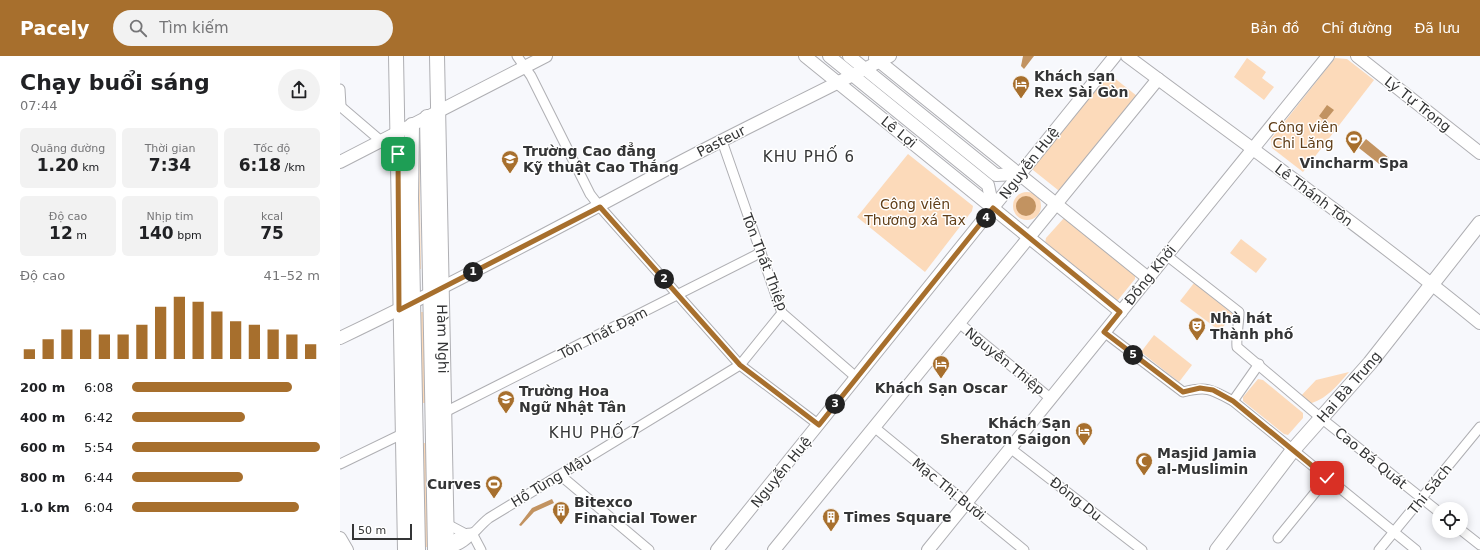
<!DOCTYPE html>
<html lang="vi">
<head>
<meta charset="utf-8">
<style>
  body { margin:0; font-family:"DejaVu Sans",sans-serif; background:#f2f2f2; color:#202124; height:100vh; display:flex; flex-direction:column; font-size:15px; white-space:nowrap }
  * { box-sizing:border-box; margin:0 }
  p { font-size:13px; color:#757577 }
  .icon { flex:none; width:22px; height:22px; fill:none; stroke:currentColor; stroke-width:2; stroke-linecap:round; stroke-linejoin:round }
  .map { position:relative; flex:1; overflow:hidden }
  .drawer { display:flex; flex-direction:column; background:#fff; width:340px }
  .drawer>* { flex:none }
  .buttons { position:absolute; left:1092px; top:446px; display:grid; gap:8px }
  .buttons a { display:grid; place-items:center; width:36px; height:36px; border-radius:50%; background:#fff; box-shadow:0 2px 10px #0003; font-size:20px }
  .scale { position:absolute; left:12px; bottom:10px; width:60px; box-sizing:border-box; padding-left:4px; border:2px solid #343536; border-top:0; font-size:11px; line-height:14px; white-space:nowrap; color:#343536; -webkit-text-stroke:3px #fff; paint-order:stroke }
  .pin { position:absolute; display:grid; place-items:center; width:34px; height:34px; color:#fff; margin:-17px; border-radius:8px; box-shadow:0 2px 6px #0006 }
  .km { position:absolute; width:20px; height:20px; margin:-10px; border-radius:50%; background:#222; color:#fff; font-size:11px; line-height:20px; text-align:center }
  .round { display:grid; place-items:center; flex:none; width:42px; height:42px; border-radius:21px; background:#f2f2f2 }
  .headline { display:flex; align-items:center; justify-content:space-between; height:68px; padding:0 20px }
  h1 { font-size:22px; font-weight:800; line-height:30px }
  .stats { display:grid; grid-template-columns:repeat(3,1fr); gap:6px; height:68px; padding:4px 20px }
  .stats div { display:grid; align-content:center; border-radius:6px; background:#f2f2f2; text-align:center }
  .stats b { font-size:17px; font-weight:800 }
  .stats small { font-size:11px; font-weight:400 }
  .stats p { font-size:11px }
  .chart { height:112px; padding:8px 20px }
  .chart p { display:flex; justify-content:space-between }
  .chart svg { width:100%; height:72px; margin-top:4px; stroke:#a76f2d; stroke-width:6 }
  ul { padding:0 20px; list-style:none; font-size:13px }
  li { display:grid; grid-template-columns:64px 48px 1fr; align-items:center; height:30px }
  li i { height:10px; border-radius:5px; background:#a76f2d }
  header { display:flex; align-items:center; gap:24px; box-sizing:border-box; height:56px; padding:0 20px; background:#a76f2d; color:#fff }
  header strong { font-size:19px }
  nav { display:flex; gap:22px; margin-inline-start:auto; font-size:14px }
  .search { width:280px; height:36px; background:#f2f2f2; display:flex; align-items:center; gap:10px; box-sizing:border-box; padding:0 14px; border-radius:22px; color:#757577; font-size:15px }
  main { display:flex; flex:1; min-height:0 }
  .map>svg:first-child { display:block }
  .green { fill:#fcdaba }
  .water { fill:#c29361 }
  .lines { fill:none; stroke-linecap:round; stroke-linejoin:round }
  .street-casing { stroke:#afafb3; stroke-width:11 }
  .secondary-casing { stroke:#afafb3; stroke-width:14 }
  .primary-casing { stroke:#afafb3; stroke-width:16 }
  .street { stroke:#fff; stroke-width:9 }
  .secondary { stroke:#fff; stroke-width:12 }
  .primary { stroke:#fff; stroke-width:14 }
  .route-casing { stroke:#fff; stroke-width:8 }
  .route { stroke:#a76f2d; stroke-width:5 }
  .labels { text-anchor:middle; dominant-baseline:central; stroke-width:3; stroke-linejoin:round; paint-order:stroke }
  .poi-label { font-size:14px; font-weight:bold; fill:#343536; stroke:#fff; text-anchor:start }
  .street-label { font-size:14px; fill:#343536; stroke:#fff }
  .park-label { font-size:14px; fill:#603e18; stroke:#fff }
  .neighbourhood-label { font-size:15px; letter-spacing:1px; fill:#343536; stroke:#fff }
</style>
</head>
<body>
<header>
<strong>Pacely</strong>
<div class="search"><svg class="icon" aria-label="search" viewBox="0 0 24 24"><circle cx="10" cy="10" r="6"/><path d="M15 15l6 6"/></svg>Tìm kiếm</div>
<nav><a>Bản đồ</a><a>Chỉ đường</a><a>Đã lưu</a></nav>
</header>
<main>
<section class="drawer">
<div class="headline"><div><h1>Chạy buổi sáng</h1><p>07:44</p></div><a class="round"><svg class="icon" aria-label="share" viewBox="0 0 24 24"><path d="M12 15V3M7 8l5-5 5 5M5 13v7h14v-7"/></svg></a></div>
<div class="stats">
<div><p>Quãng đường</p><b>1.20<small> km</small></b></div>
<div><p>Thời gian</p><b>7:34</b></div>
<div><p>Tốc độ</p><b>6:18<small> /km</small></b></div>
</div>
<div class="stats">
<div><p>Độ cao</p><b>12<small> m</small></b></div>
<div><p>Nhịp tim</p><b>140<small> bpm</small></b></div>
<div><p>kcal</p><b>75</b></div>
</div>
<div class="chart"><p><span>Độ cao</span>41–52 m</p>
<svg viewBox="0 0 160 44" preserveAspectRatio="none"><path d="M5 44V38M15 44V32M25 44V26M35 44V26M45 44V29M55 44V29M65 44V23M75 44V12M85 44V6M95 44V9M105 44V15M115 44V21M125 44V23M135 44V26M145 44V29M155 44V35"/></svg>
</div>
<ul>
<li><b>200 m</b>6:08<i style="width:85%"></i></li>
<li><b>400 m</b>6:42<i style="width:60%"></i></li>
<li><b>600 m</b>5:54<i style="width:100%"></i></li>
<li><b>800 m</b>6:44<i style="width:59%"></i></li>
<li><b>1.0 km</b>6:04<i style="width:89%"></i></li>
</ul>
</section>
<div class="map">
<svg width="1140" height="494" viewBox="0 0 1140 494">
  <rect width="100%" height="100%" fill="#f7f8fc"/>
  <g class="green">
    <polygon points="907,2 926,16 922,22 934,31 924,44 894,21"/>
    <polygon points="995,2 1007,3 1034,24 963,116 932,92 931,83"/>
    <polygon points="768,17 797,40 720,135 718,134 693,114 692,109"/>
    <polygon points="75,83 79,83 81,213 78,213"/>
    <polygon points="568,98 633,150 632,155 585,216 517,161"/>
    <circle cx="687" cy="150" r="14"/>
    <polygon points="724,162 795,218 795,223 778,244 774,244 705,187 706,182"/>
    <polygon points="901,183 927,203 916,217 890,197"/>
    <polygon points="854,227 893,258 880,275 840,245"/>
    <polygon points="79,256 84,256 86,347 81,347"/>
    <polygon points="814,279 852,309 839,326 801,296"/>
    <path d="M1009,316C997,330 986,344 968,348L959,342L976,324Z"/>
    <polygon points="918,323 923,324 963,357 963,362 948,379 944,378 903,345 903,341"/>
    <polygon points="81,387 86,387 88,491 83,491"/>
  </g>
  <g class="water">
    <polygon points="683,0 694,0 684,13 681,10"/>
    <polygon points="987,49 994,54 985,65 979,60"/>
    <polygon points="1026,83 1049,102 1043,111 1019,92"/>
    <circle cx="686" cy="150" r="10"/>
    <polygon points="212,443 214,447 194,456 181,470 179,469 192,452"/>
  </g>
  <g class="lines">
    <g class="street-casing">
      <g id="street">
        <polyline points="177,0 191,20 250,138 260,151 400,309 479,369"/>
        <polyline points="0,33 1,50"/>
        <polyline points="0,50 41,85"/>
        <polyline points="382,85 442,257 517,322"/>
        <path d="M826,199L899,256C899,268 896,278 897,291L981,362L1099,456"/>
        <polyline points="619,267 710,342"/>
        <path d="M764,276L843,336C867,330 871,333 893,345L1076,494"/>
        <polyline points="893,345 919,308"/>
        <polyline points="105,356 420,197"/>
        <polyline points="534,371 684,494"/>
        <polyline points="670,392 802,494"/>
        <polyline points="0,408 62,378"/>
        <polyline points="220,419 309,494"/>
        <polyline points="107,468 124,477"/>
        <polyline points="1121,474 1140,489"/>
        <polyline points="132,477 141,494"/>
        <polyline points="938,482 987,422"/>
        <path d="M107,492C126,491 135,473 149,462L400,309L442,257"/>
        <path d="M107,492C113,483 120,477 132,477"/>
        <polyline points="1039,494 1140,371"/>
      </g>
    </g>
    <g class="secondary-casing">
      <g id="secondary">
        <polyline points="465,0 781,256"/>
        <polyline points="489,0 648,129 653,152"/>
        <polyline points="509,0 656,119 679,118"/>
        <path d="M787,0C905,88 1026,174 1140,267"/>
        <polyline points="1017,0 1140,97"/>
        <polyline points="535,2 808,222"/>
        <polyline points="0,106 206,0"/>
        <path d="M0,282C111,229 220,171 329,112C402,73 477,38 550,0"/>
        <polyline points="0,482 7,494"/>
        <polyline points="377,494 775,0"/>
        <polyline points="434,494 818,23"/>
        <polyline points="588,494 988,0"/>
      </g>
    </g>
    <g class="primary-casing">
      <g id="primary">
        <polyline points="56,0 65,494"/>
        <path id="s1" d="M97,0L107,494"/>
        <polyline points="87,61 95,494"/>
        <polyline points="72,69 71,142 78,494"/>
        <path id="s2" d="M877,494L953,394L1030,307L1140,167"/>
      </g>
    </g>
    <use href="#street" class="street"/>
    <use href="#secondary" class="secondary"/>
    <use href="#primary" class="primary"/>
  </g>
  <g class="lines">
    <g class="route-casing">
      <polyline id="route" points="58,98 59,254 260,151 400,309 479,369 653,152 780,256 764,276 843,336 860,332 873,334 893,345 987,422"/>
    </g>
    <use href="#route" class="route"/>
  </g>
  <defs>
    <g id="hotel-pin" transform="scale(0.9)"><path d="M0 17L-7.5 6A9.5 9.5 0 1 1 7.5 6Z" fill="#a76f2d" stroke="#fff"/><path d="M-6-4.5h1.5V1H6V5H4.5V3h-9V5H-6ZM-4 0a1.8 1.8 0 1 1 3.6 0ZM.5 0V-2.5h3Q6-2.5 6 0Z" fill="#fff"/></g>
    <g id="stadium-pin" transform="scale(0.9)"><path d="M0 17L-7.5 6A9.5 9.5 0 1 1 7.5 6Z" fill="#a76f2d" stroke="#fff"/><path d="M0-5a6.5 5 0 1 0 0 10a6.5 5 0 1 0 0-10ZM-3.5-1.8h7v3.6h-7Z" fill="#fff"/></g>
    <g id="university-pin" transform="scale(0.9)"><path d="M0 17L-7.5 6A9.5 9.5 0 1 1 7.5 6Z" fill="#a76f2d" stroke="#fff"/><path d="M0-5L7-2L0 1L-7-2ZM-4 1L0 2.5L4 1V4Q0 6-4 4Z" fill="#fff"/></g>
    <g id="theatre-pin" transform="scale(0.9)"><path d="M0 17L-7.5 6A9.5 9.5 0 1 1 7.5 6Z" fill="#a76f2d" stroke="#fff"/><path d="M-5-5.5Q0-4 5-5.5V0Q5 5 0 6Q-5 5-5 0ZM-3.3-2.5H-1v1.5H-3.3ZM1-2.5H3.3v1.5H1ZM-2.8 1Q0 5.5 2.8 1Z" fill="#fff"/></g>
    <g id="mosque-pin" transform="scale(0.9)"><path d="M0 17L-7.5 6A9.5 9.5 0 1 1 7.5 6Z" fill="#a76f2d" stroke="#fff"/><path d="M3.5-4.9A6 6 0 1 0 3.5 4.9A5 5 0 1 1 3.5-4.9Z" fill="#fff"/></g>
    <g id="building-pin" transform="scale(0.9)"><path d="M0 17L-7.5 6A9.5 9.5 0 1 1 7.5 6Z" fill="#a76f2d" stroke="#fff"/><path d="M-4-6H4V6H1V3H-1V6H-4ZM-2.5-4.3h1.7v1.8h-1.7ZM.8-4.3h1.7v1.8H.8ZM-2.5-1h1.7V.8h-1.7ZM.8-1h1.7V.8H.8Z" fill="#fff"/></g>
  </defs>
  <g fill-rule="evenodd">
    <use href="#hotel-pin" x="681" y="28"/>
    <use href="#stadium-pin" x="1014" y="83"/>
    <use href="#university-pin" x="170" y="103"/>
    <use href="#theatre-pin" x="857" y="270"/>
    <use href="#hotel-pin" x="601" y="308"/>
    <use href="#university-pin" x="166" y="343"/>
    <use href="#hotel-pin" x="744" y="375"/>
    <use href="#mosque-pin" x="804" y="405"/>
    <use href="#stadium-pin" x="154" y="428"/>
    <use href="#building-pin" x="221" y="454"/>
    <use href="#building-pin" x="491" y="461"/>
  </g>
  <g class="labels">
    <g class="poi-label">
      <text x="694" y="20">Khách sạn<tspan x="694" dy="16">Rex Sài Gòn</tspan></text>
      <text x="183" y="95">Trường Cao đẳng<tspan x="183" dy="16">Kỹ thuật Cao Thắng</tspan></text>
      <text x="1014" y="107" text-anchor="middle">Vincharm Spa</text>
      <text x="870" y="262">Nhà hát<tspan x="870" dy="16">Thành phố</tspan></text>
      <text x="601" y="332" text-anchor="middle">Khách Sạn Oscar</text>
      <text x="179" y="335">Trường Hoa<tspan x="179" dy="16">Ngữ Nhật Tân</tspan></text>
      <text x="731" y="367" text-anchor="end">Khách Sạn<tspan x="731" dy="16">Sheraton Saigon</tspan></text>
      <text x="817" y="397">Masjid Jamia<tspan x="817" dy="16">al-Muslimin</tspan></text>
      <text x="141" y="428" text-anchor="end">Curves</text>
      <text x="234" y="446">Bitexco<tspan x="234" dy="16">Financial Tower</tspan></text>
      <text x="504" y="461">Times Square</text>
    </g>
    <g class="street-label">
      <text transform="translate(1078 48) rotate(38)">Lý Tự Trọng</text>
      <text transform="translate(559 76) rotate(39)">Lê Lợi</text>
      <text transform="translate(381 85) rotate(-27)">Pasteur</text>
      <text transform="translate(689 107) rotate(-52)">Nguyễn Huệ</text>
      <text transform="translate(974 139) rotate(37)">Lê Thánh Tôn</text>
      <text transform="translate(425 206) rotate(69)">Tôn Thất Thiệp</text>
      <text transform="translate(810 219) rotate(-51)">Ðồng Khởi</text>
      <text transform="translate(263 277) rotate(-27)">Tôn Thất Ðạm</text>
      <text stroke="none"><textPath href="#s1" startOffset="283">Hàm Nghi</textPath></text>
      <text transform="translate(665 305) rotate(39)">Nguyễn Thiệp</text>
      <text stroke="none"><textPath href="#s2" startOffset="210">Hai Bà Trưng</textPath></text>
      <text transform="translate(1031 402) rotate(39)">Cao Bá Quát</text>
      <text transform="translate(441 416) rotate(-51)">Nguyễn Huệ</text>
      <text transform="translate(211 424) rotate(-31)">Hồ Tùng Mậu</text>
      <text transform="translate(609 433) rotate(39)">Mạc Thị Bưởi</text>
      <text transform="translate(1090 433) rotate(-51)">Thi Sách</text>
      <text transform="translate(736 443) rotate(38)">Đông Du</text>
    </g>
    <g class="park-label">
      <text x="963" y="71">Công viên<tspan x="963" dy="16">Chi Lăng</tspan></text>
      <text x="575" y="148">Công viên<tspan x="575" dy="16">Thương xá Tax</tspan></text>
    </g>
    <g class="neighbourhood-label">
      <text x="469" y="101">KHU PHỐ 6</text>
      <text x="255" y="377">KHU PHỐ 7</text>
    </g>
  </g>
</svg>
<div class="buttons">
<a><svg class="icon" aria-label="locate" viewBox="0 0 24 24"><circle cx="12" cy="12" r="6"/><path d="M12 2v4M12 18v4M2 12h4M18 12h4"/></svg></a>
</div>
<div class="scale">50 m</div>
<div class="pin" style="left:58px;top:98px;background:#1e9e55"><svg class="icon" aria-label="arrive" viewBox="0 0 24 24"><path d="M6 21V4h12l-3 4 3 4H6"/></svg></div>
<div class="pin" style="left:987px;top:422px;background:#d93025"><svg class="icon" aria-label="check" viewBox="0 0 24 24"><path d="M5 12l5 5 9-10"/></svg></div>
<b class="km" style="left:133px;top:216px">1</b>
<b class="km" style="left:324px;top:223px">2</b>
<b class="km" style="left:495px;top:348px">3</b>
<b class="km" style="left:646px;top:162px">4</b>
<b class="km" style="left:793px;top:299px">5</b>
</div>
</main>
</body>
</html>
